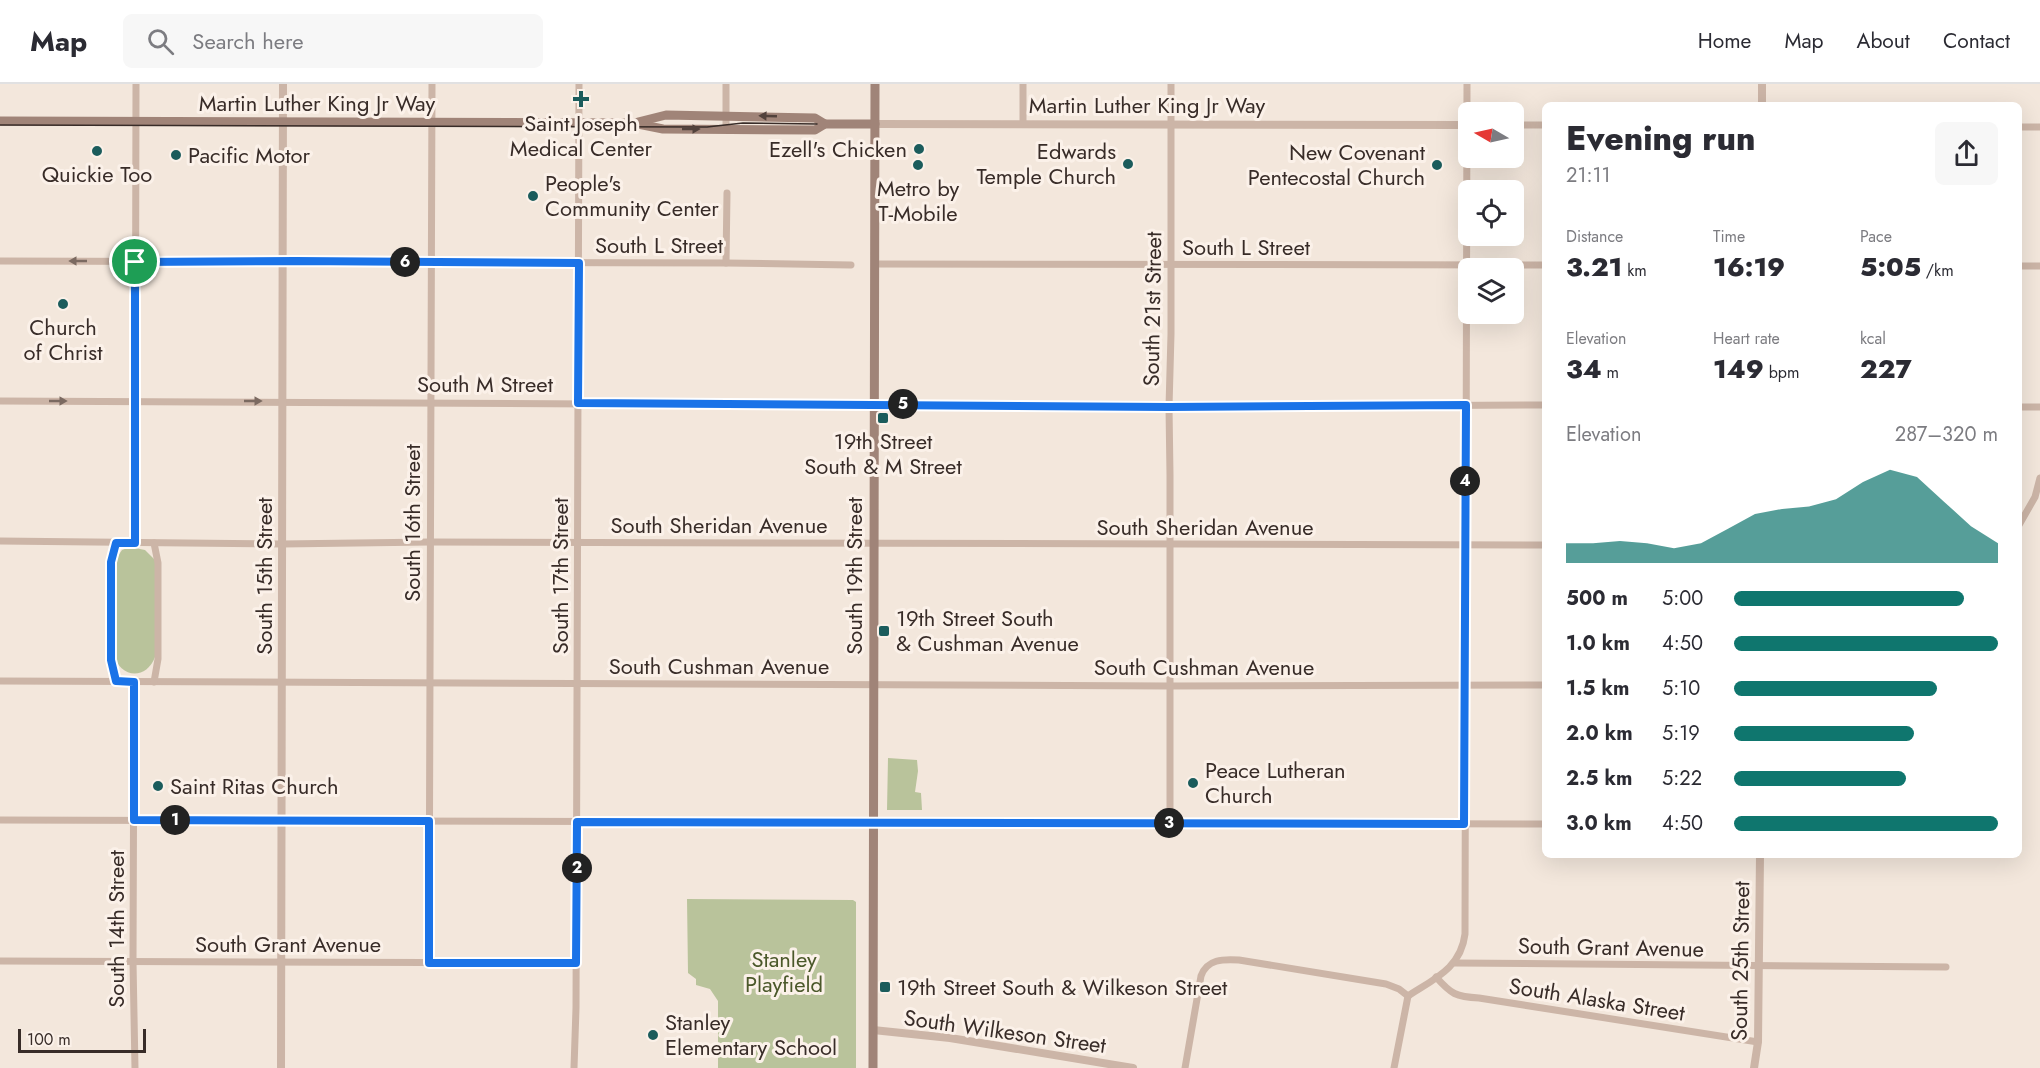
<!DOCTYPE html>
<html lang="en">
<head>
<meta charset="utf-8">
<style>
  body { margin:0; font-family:Jost,sans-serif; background:#f7f7f7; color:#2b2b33; height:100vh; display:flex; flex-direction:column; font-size:22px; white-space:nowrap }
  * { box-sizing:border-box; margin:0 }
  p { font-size:20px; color:#7c7c81 }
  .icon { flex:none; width:33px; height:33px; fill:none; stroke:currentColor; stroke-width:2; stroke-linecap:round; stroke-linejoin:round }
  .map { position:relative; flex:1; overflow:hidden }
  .drawer { position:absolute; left:1542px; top:18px; width:480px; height:756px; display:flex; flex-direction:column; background:#fff; border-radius:9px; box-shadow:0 6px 24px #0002 }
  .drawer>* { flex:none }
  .needle { width:39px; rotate:279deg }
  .controls { position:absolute; left:1458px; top:18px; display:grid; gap:12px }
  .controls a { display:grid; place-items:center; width:66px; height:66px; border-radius:9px; background:#fff; box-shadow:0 6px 24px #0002; font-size:30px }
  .scale { position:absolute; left:18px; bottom:15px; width:128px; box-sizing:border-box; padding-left:6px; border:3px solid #382c28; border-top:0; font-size:16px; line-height:21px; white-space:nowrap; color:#382c28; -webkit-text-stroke:4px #fbf1e9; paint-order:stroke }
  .pin { position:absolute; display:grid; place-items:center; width:51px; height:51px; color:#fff; margin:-26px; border:3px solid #fff; border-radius:50%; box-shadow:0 2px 6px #0007 }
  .km { position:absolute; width:30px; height:30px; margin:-15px; border-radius:50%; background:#222; color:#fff; font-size:16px; line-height:30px; text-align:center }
  .round { display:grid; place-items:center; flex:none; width:63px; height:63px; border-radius:9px; background:#f7f7f7 }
  .overview { display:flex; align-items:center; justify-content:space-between; height:102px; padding:0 24px }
  h1 { font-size:33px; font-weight:800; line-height:45px }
  .figures { display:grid; grid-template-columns:repeat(3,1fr); gap:9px; height:102px; padding:6px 24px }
  .figures div { display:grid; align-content:center }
  .figures b { font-size:26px; font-weight:800 }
  .figures small { font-size:16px; font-weight:400 }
  .figures p { font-size:16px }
  .chart { height:168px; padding:12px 24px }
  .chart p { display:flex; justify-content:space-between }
  .chart svg { width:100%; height:108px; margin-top:6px; fill:#0f766e; opacity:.7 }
  ul { padding:0 24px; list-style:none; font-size:20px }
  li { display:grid; grid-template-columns:96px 72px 1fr; align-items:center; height:45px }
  li i { height:15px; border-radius:8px; background:#0f766e }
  header { display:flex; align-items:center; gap:36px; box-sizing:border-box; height:84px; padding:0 30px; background:#fff; border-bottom:2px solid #e1e1e2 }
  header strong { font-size:28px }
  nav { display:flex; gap:33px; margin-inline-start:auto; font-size:21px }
  .search { width:420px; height:54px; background:#f7f7f7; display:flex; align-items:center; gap:15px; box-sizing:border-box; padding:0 21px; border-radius:9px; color:#7c7c81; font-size:22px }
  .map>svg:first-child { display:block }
  .green { fill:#b9c39b }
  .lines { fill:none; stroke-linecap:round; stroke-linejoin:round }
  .minor { stroke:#ccb5a7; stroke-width:7 }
  .tertiary { stroke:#ccb5a7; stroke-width:8 }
  .secondary { stroke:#a08478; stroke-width:9 }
  .tram { stroke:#382c28; stroke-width:1.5 }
  .oneway { fill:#52423c }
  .oneway2 { fill:#7b6a61 }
  .route-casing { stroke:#fff; stroke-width:12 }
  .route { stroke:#1a73e8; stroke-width:8 }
  .poi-dot { fill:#1b5c5c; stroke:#fbf1e9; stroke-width:2 }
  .labels { text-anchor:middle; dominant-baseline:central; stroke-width:6; stroke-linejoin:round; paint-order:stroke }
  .street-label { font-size:22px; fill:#382c28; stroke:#fbf1e9 }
  .poi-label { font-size:22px; fill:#382c28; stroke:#fbf1e9; text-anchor:start }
  .park-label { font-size:22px; fill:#4b582a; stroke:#fbf1e9 }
</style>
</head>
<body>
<header>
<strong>Map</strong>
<div class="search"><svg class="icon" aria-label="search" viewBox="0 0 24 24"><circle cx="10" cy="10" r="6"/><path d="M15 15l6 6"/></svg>Search here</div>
<nav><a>Home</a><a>Map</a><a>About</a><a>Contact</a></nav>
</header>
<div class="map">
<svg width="2040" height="984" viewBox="0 0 2040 984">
  <rect width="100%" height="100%" fill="#f3e7dc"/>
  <g class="green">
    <path d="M130,463L145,466L155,476V573C146,597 119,594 113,569V479L122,466Z"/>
    <polygon points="888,674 917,676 918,687 915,708 921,709 922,726 887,726"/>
    <polygon points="687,815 853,816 856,818 856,984 718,984 718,917 710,905 696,901 696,895 688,889"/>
  </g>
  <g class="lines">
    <g class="minor">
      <polyline points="1023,40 1023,0"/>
      <polyline points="1514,41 1545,41"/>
      <polyline points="2019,43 2040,43"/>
      <polyline points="726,45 726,0"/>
      <polyline points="0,177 726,179 851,181"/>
      <polyline points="726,179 727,109"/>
      <polyline points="875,180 1545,181"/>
      <polyline points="2019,182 2040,182"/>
      <polyline points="0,317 1169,323 1545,321"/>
      <polyline points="2019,323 2040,323"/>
      <polyline points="2019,441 2035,413 2040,394"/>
      <polyline points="0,457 282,460 430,458 1545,461"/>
      <polyline points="115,459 111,478 111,574 116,597"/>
      <polyline points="135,459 136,0"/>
      <polyline points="0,597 1169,602 1545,601"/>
      <polyline points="134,598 133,878 135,984"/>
      <polyline points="154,598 158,575 158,479 154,459"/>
      <polyline points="0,736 1545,740"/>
      <polyline points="1170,739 1170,391 1169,323 1171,250 1171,0"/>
      <polyline points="0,877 577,879"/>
      <polyline points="429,879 432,0"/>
      <polyline points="1455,879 1946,883"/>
      <path d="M1436,893C1451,910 1456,913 1479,914L1758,958"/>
      <path d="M1408,912C1434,895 1461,884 1465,850L1467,0"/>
      <polyline points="574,984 576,924 579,0"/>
      <path d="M1185,984L1201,892C1207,875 1223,875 1239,876L1386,900L1399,905L1408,912"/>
      <polyline points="1394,984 1408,912"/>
    </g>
    <g class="tertiary">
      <polyline points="1762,21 1762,0"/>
      <polyline points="875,40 1466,41"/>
      <polyline points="873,946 950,954 1133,984"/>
      <polyline points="281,984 283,0"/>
      <polyline points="1754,984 1758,958 1760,771"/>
    </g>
    <g class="secondary">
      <polyline points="0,37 633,39 663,45 815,46 825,40 875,40"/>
      <polyline points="638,38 666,31 815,34 825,40"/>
      <polyline points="873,984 875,0"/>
    </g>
    <polyline class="tram" points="0,41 707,43 743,39 817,40"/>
  </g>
  <defs><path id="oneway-solid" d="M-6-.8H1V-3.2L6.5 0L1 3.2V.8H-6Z" transform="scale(1.5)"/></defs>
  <g class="oneway">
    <use href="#oneway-solid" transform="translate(768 32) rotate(-178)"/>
    <use href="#oneway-solid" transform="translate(691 45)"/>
  </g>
  <g class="oneway2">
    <use href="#oneway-solid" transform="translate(78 177) rotate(-180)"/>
    <use href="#oneway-solid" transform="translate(58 317)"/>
    <use href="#oneway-solid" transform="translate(253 317)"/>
  </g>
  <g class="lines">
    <g class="route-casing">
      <polygon id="route" points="295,177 579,179 578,319 1169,323 1466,321 1464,740 577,738 576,879 429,879 429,737 134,736 134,598 116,597 111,576 111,478 116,459 135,459 135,178"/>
    </g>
    <use href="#route" class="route"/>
  </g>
  <g class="poi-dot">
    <path d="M578 6h6v6h6v6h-6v6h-6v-6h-6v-6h6z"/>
    <circle cx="919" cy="65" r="6"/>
    <circle cx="97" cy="67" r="6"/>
    <circle cx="176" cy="71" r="6"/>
    <circle cx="1128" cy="80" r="6"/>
    <circle cx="918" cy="81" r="6"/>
    <circle cx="1437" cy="81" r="6"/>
    <circle cx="533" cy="112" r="6"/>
    <circle cx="63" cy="220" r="6"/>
    <rect x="877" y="328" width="12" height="12" rx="3"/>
    <rect x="878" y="541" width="12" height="12" rx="3"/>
    <circle cx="1193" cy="699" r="6"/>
    <circle cx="158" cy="702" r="6"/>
    <rect x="879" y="897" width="12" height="12" rx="3"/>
    <circle cx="653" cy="951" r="6"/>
  </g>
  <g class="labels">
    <g class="street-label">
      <text x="317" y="19">Martin Luther King Jr Way</text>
      <text x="1147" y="21">Martin Luther King Jr Way</text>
      <text x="659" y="161">South L Street</text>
      <text x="1246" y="163">South L Street</text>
      <text transform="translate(1152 225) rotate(-89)">South 21st Street</text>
      <text x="485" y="300">South M Street</text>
      <text transform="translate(412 439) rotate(-90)">South 16th Street</text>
      <text x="719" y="441">South Sheridan Avenue</text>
      <text x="1205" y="443">South Sheridan Avenue</text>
      <text transform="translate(264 492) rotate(-90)">South 15th Street</text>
      <text transform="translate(560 492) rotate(-90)">South 17th Street</text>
      <text transform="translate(854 492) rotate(-90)">South 19th Street</text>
      <text x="719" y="582">South Cushman Avenue</text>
      <text x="1204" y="583">South Cushman Avenue</text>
      <text transform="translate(116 845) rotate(-90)">South 14th Street</text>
      <text x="288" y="860">South Grant Avenue</text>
      <text transform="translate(1611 863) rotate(1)">South Grant Avenue</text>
      <text transform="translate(1740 877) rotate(-89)">South 25th Street</text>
      <text transform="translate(1597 915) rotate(9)">South Alaska Street</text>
      <text transform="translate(1005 947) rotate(8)">South Wilkeson Street</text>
    </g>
    <g class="poi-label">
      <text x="581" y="39" text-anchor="middle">Saint Joseph<tspan x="581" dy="25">Medical Center</tspan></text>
      <text x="907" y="65" text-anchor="end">Ezell's Chicken</text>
      <text x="1116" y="67" text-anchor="end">Edwards<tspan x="1116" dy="25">Temple Church</tspan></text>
      <text x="1425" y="68" text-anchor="end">New Covenant<tspan x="1425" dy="25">Pentecostal Church</tspan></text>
      <text x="188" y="71">Pacific Motor</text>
      <text x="97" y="90" text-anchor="middle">Quickie Too</text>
      <text x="545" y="99">People's<tspan x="545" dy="25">Community Center</tspan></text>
      <text x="918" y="104" text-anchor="middle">Metro by<tspan x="918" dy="25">T-Mobile</tspan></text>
      <text x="63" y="243" text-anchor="middle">Church<tspan x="63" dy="25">of Christ</tspan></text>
      <text x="883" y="357" text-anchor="middle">19th Street<tspan x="883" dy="25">South &amp; M Street</tspan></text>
      <text x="896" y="534">19th Street South<tspan x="896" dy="25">&amp; Cushman Avenue</tspan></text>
      <text x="1205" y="686">Peace Lutheran<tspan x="1205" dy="25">Church</tspan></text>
      <text x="170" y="702">Saint Ritas Church</text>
      <text x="897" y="903">19th Street South &amp; Wilkeson Street</text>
      <text x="665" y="938">Stanley<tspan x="665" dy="25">Elementary School</tspan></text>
    </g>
    <g class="park-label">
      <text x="784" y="875">Stanley<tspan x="784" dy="25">Playfield</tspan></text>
    </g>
  </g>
</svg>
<div class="controls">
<a><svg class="needle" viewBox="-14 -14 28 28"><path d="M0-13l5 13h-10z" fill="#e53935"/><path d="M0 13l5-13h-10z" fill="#7c7c81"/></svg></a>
<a><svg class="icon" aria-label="locate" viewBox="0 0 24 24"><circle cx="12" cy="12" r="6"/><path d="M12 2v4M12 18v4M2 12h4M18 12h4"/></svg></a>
<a><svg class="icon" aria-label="layers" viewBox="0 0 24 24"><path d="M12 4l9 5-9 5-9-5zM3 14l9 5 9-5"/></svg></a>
</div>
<div class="scale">100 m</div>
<div class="pin" style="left:135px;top:178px;background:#1e9e55"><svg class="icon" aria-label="arrive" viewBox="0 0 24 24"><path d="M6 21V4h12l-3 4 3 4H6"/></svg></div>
<b class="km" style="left:175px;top:736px">1</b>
<b class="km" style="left:577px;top:784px">2</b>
<b class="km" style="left:1169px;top:739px">3</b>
<b class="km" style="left:1465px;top:397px">4</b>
<b class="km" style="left:903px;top:320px">5</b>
<b class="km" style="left:405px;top:178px">6</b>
<section class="drawer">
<div class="overview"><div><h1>Evening run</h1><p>21:11</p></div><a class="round"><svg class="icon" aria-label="share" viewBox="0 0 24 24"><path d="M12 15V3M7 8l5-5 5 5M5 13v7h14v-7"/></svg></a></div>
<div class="figures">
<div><p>Distance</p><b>3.21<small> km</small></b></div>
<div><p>Time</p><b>16:19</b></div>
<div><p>Pace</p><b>5:05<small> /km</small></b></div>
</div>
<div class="figures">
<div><p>Elevation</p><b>34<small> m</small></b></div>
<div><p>Heart rate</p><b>149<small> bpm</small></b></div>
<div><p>kcal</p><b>227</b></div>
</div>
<div class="chart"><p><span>Elevation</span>287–320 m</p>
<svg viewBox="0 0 160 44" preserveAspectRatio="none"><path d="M0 44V36L10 36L20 35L30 36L40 38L50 36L60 30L70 24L80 22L90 21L100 18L110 11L120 6L130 9L140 19L150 29L160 36V44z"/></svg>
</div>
<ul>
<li><b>500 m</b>5:00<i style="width:87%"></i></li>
<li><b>1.0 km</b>4:50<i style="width:100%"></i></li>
<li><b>1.5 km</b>5:10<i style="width:77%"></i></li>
<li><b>2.0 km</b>5:19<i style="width:68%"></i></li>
<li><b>2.5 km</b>5:22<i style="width:65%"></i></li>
<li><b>3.0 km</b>4:50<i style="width:100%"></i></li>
</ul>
</section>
</div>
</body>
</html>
